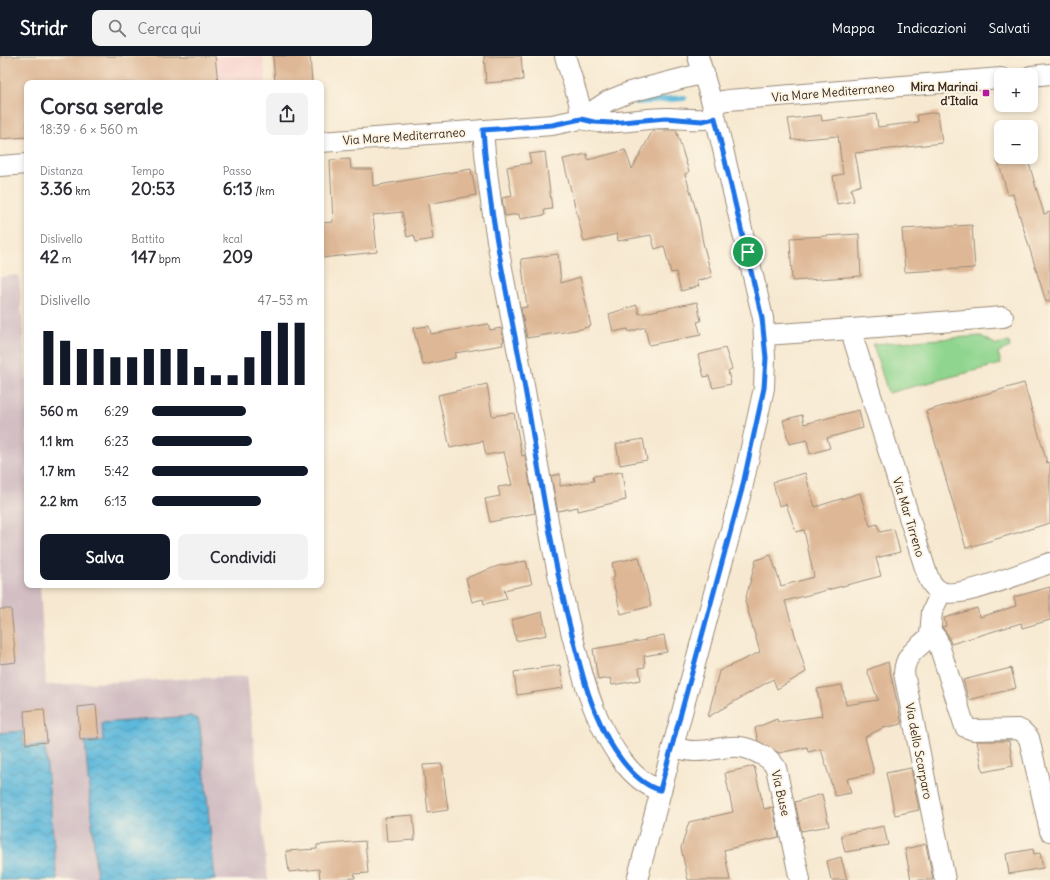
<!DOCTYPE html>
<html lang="it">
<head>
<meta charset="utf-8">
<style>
  body { margin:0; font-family:Delius,sans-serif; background:#f2f2f3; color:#2b2b33; height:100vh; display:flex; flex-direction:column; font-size:15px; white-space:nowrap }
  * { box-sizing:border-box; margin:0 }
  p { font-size:13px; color:#7c7c81 }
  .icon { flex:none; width:22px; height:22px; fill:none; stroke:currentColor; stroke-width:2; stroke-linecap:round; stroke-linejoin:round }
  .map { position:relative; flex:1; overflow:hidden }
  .details { position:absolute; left:24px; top:24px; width:300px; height:508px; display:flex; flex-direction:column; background:#fff; border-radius:8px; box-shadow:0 2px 6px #0003 }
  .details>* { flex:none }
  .fabs { position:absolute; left:994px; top:12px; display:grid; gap:8px }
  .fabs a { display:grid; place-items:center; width:44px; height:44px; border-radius:8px; background:#fff; box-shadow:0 2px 6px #0003; font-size:20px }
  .pin { position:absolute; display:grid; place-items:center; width:34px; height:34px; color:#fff; margin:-17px; border:2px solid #fff; border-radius:50%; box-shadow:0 1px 4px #0007 }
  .round { display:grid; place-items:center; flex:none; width:42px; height:42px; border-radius:8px; background:#f2f2f3 }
  .summary { display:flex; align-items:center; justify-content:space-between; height:68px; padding:0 16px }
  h1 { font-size:22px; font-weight:800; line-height:30px }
  .stats { display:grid; grid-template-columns:repeat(3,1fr); gap:6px; height:68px; padding:4px 16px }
  .stats div { display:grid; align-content:center }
  .stats b { font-size:17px; font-weight:800 }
  .stats small { font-size:11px; font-weight:400 }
  .stats p { font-size:11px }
  .chart { height:112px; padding:8px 16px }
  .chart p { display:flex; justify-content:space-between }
  .chart svg { width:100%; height:72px; margin-top:4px; stroke:#111827; stroke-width:6 }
  .action { display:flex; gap:8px; margin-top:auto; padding:8px 16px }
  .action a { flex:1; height:46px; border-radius:8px; background:#111827; color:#fff; font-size:16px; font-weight:800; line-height:46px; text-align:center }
  .action a+a { background:#f2f2f3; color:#2b2b33 }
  ul { padding:0 16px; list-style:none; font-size:13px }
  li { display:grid; grid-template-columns:64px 48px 1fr; align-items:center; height:30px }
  li i { height:10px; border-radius:5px; background:#111827 }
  header { display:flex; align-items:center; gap:24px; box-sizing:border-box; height:56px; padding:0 20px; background:#111827; color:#fff }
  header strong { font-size:19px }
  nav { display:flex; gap:22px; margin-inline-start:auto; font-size:14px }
  .search { width:280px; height:36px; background:#f2f2f3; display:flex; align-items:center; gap:10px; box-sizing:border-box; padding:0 14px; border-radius:8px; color:#7c7c81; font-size:15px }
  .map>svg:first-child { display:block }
  .built { fill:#f7d0cc }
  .industrial { fill:#d2bec3 }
  .park { fill:#90d58f; stroke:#668056 }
  .water { fill:url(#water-waves); stroke:#4c707c }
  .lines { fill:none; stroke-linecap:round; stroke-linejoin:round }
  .stream { stroke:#5cb7da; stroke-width:6 }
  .building { fill:#deb896 }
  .street-casing { stroke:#998a78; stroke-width:22 }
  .street { stroke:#fff; stroke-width:20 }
  .route-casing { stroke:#fff; stroke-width:8 }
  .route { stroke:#1a73e8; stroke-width:5 }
  .poi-dot { fill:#b5179e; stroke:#fcf5e5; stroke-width:1.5 }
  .labels { text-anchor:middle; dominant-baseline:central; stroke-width:4; stroke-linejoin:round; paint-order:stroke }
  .poi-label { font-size:12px; font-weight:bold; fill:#3b2a1e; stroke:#fcf5e5; text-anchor:end }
  .street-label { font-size:12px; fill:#3b2a1e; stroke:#fcf5e5 }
</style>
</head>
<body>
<header>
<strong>Stridr</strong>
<div class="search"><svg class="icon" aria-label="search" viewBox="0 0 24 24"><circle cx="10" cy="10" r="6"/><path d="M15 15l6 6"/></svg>Cerca qui</div>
<nav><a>Mappa</a><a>Indicazioni</a><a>Salvati</a></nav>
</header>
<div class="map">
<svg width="1050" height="824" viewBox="0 0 1050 824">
  <defs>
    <pattern id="water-waves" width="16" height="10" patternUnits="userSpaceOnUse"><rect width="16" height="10" fill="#5cb7da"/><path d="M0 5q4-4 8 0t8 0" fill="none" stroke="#4d95b0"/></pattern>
  </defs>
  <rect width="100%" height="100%" fill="#fcf5e5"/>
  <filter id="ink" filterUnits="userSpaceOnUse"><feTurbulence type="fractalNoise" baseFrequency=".025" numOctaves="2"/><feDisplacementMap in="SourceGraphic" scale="8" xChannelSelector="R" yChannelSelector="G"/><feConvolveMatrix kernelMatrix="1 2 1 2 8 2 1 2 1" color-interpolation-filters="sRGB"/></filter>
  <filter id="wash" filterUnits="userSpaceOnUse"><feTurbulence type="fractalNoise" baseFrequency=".012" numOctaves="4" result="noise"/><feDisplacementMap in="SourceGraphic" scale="16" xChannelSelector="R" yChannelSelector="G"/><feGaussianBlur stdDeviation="0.9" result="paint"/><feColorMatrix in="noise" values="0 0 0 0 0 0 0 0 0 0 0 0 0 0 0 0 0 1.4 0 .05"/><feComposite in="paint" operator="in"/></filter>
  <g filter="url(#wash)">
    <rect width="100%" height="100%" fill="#f7e9d1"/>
    <polygon class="built" points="0,0 263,0 266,27 27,27 27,82 0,85"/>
    <polygon class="industrial" points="19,219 27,340 27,529 40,529 46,629 247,620 268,824 0,824 0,221"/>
    <polygon class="park" points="981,280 997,289 1009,286 1010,291 998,296 1001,308 888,337 873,288"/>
    <g class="water">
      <polygon points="191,660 198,663 200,671 215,824 97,824 85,686 103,685 102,667"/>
      <polygon points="23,675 24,690 45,689 57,824 0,824 0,677"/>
    </g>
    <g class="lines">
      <polyline class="stream" points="637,46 684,42"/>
    </g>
    <g id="blocks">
      <g class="building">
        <polygon points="0,0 215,0 218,27 27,27 27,81 0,83"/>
        <polygon points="273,0 310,0 312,27 275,27"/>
        <polygon points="484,0 521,0 523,24 486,27"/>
        <polygon points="938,56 942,87 855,97 861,129 851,133 854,145 837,148 833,120 843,118 838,80 792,84 788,63 821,59 822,65 876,58 878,71 918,66 917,59"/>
        <polygon points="658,74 676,74 689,116 685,118 699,164 703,187 712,221 697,225 699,230 681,235 676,216 671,217 664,190 655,193 651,179 618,185 617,178 584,186 563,103 587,98 588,104 625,94 632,113 652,76"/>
        <polygon points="545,96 552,153 544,154 545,159 520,163 519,158 505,160 502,142 512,140 507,111 531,107 529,98"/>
        <polygon points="997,101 1027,101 1044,158 1050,156 1050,245 1046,246 1013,138 1008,139"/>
        <polygon points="350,103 351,113 372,113 373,130 471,113 476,139 428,148 433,183 416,186 414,179 407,181 402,156 373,159 377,196 321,202 321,167 333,166 330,104"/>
        <polygon points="972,169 975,212 905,216 902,173"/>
        <polygon points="859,178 861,220 792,225 790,182"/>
        <polygon points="558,198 561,227 580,221 591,270 581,273 527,282 521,252 527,251 521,203"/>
        <polygon points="697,246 701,265 697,266 701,279 649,289 645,271 629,276 628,273 613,276 609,258 637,249 639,258"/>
        <polygon points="488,268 490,274 501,272 504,285 502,286 503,289 455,297 455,302 423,309 413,272 429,270 431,278"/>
        <polygon points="725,292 732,313 728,315 731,328 713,332 709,320 704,321 698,299"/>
        <polygon points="1024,327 1047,407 1050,406 1050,467 966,492 926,355"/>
        <polygon points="487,328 492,360 514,357 522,400 525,399 535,457 490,466 485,443 500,440 498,431 512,429 504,396 486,399 483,385 450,392 438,339"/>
        <polygon points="859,354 863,372 827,382 830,392 810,398 807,384 789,388 783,364 802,359 804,368"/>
        <polygon points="643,383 647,404 620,409 616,388"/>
        <polygon points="622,416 626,444 578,455 578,451 558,455 551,420 560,418 560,430 594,425 593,420"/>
        <polygon points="805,417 815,451 860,437 870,470 877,468 880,476 894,473 900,496 876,502 881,520 785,545 806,616 777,633 773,623 708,661 719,615 760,596 745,545 756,504 771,499 781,530 814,521 804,474 796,476 786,448 779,450 773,426"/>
        <polygon points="639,501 651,550 621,558 612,522 615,521 612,507"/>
        <polygon points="526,505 532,528 504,534 507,543 484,548 483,543 472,546 466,522 498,510"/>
        <polygon points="1050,531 1050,564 1022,572 1021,567 951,588 948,579 942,571 946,570 944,562 977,552 980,561 1016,550 1014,541"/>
        <polygon points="0,553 11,553 16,606 0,608"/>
        <polygon points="542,556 547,579 516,585 512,564"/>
        <polygon points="664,579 667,596 644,600 645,611 639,612 641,624 612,629 610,622 598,624 593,593 646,584 645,583"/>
        <polygon points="888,606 902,668 883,672 865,681 874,717 847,723 851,737 835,740 821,693 808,696 807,691 779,697 758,685 755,672 777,663 778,666 822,660 817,633 842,629 846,649 878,644 867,614"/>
        <polygon points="560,609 563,632 517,639 514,616"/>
        <polygon points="1011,612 1016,632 969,644 963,624"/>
        <polygon points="96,649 99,683 80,684 78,651"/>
        <polygon points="44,653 47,686 26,688 24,655"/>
        <polygon points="977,685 1009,685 1013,710 983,716"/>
        <polygon points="442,708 448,754 428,757 423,709"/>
        <polygon points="754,710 764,753 773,751 779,781 724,794 730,824 688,824 681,792 689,766 733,756 725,717"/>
        <polygon points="911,712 919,754 895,759 886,717"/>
        <polygon points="822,738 829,770 801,775 795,746"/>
        <polygon points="413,759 415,784 387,786 385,761"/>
        <polygon points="884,770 888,789 845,796 841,779"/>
        <polygon points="365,785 368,817 354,818 355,822 320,824 319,813 289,816 286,795 317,793 317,789"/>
        <polygon points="926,788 933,824 911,824 905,793"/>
        <polygon points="1033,793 1034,798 1040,797 1043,812 1009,818 1006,798"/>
        <polygon points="841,801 847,824 831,824 827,805"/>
      </g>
    </g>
  </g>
  <g filter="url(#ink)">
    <use href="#blocks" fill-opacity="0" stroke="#998a78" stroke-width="1"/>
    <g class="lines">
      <g class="street-casing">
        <g id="street">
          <polyline points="565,0 579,46 581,63"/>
          <polyline points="1031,20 1050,18"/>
          <polyline points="712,47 728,44 1001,22"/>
          <path d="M581,63C610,71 637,62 667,62C684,62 698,65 715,62"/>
          <path d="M483,74C490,169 513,263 529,358C542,430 553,503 571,575C579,604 585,634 598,662C609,688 631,726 660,734"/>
          <polyline points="321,86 552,69 581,63 608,45 630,36 704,17"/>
          <polyline points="0,110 27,108"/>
          <path d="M852,273L854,285L925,512C928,521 931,531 940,535C957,545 1029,514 1050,507"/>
          <polyline points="765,279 852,273 1003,261"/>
          <path d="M941,536L932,556L930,580C918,593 905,597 904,617L945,824"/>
          <polyline points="931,576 937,583 965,671 973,674 1018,673 1022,675 1029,682 1050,775"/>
          <path d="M673,691C680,693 687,695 694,695C721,696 732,683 760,698C767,701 772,705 776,712L800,824"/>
          <polyline points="637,824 742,433 764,332 765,302 763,262 712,47 698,0"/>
        </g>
      </g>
      <use href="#street" class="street"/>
    </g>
  </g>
  <g class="lines" filter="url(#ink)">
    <g class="route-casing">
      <path id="route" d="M666,62L702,65L715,62L762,262L766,302L764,332L742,433L660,734C632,727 608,687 598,662C585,634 579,604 571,575C552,499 540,421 527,344C511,254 489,165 483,74L552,69L581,63L594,66L611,67Z"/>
    </g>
    <use href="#route" class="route"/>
  </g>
  <rect class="poi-dot" x="982" y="33" width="8" height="8" rx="2"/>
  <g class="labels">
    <g class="poi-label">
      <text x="978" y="30">Mira Marinai<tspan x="978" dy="14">d'Italia</tspan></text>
    </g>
    <g class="street-label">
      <text transform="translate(833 36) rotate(-5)">Via Mare Mediterraneo</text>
      <text transform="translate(404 80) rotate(-4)">Via Mare Mediterraneo</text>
      <text transform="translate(909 461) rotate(73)">Via Mar Tirreno</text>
      <text transform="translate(919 695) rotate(79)">Via dello Scarparo</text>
      <text transform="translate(781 737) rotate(77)">Via Buse</text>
    </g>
  </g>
</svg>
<div class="fabs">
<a>+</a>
<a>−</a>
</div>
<div class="pin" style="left:748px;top:196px;background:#1e9e55"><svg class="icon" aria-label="arrive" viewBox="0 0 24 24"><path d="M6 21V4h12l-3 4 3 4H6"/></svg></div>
<section class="details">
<div class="summary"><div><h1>Corsa serale</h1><p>18:39 · 6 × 560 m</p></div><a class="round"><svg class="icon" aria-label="share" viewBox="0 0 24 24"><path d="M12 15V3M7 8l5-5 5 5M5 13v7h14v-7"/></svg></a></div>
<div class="stats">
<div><p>Distanza</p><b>3.36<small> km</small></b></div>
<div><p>Tempo</p><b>20:53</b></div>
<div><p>Passo</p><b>6:13<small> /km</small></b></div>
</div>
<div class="stats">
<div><p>Dislivello</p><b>42<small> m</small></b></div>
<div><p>Battito</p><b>147<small> bpm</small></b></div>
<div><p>kcal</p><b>209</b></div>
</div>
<div class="chart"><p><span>Dislivello</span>47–53 m</p>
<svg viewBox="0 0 160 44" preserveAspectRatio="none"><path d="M5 44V11M15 44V17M25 44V22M35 44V22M45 44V27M55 44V27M65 44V22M75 44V22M85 44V22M95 44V33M105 44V38M115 44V38M125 44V27M135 44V11M145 44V6M155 44V6"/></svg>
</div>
<ul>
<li><b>560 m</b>6:29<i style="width:60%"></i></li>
<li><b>1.1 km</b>6:23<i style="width:64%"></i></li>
<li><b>1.7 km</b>5:42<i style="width:100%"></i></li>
<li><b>2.2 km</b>6:13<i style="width:70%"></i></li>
</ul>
<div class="action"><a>Salva</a><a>Condividi</a></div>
</section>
</div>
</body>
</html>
